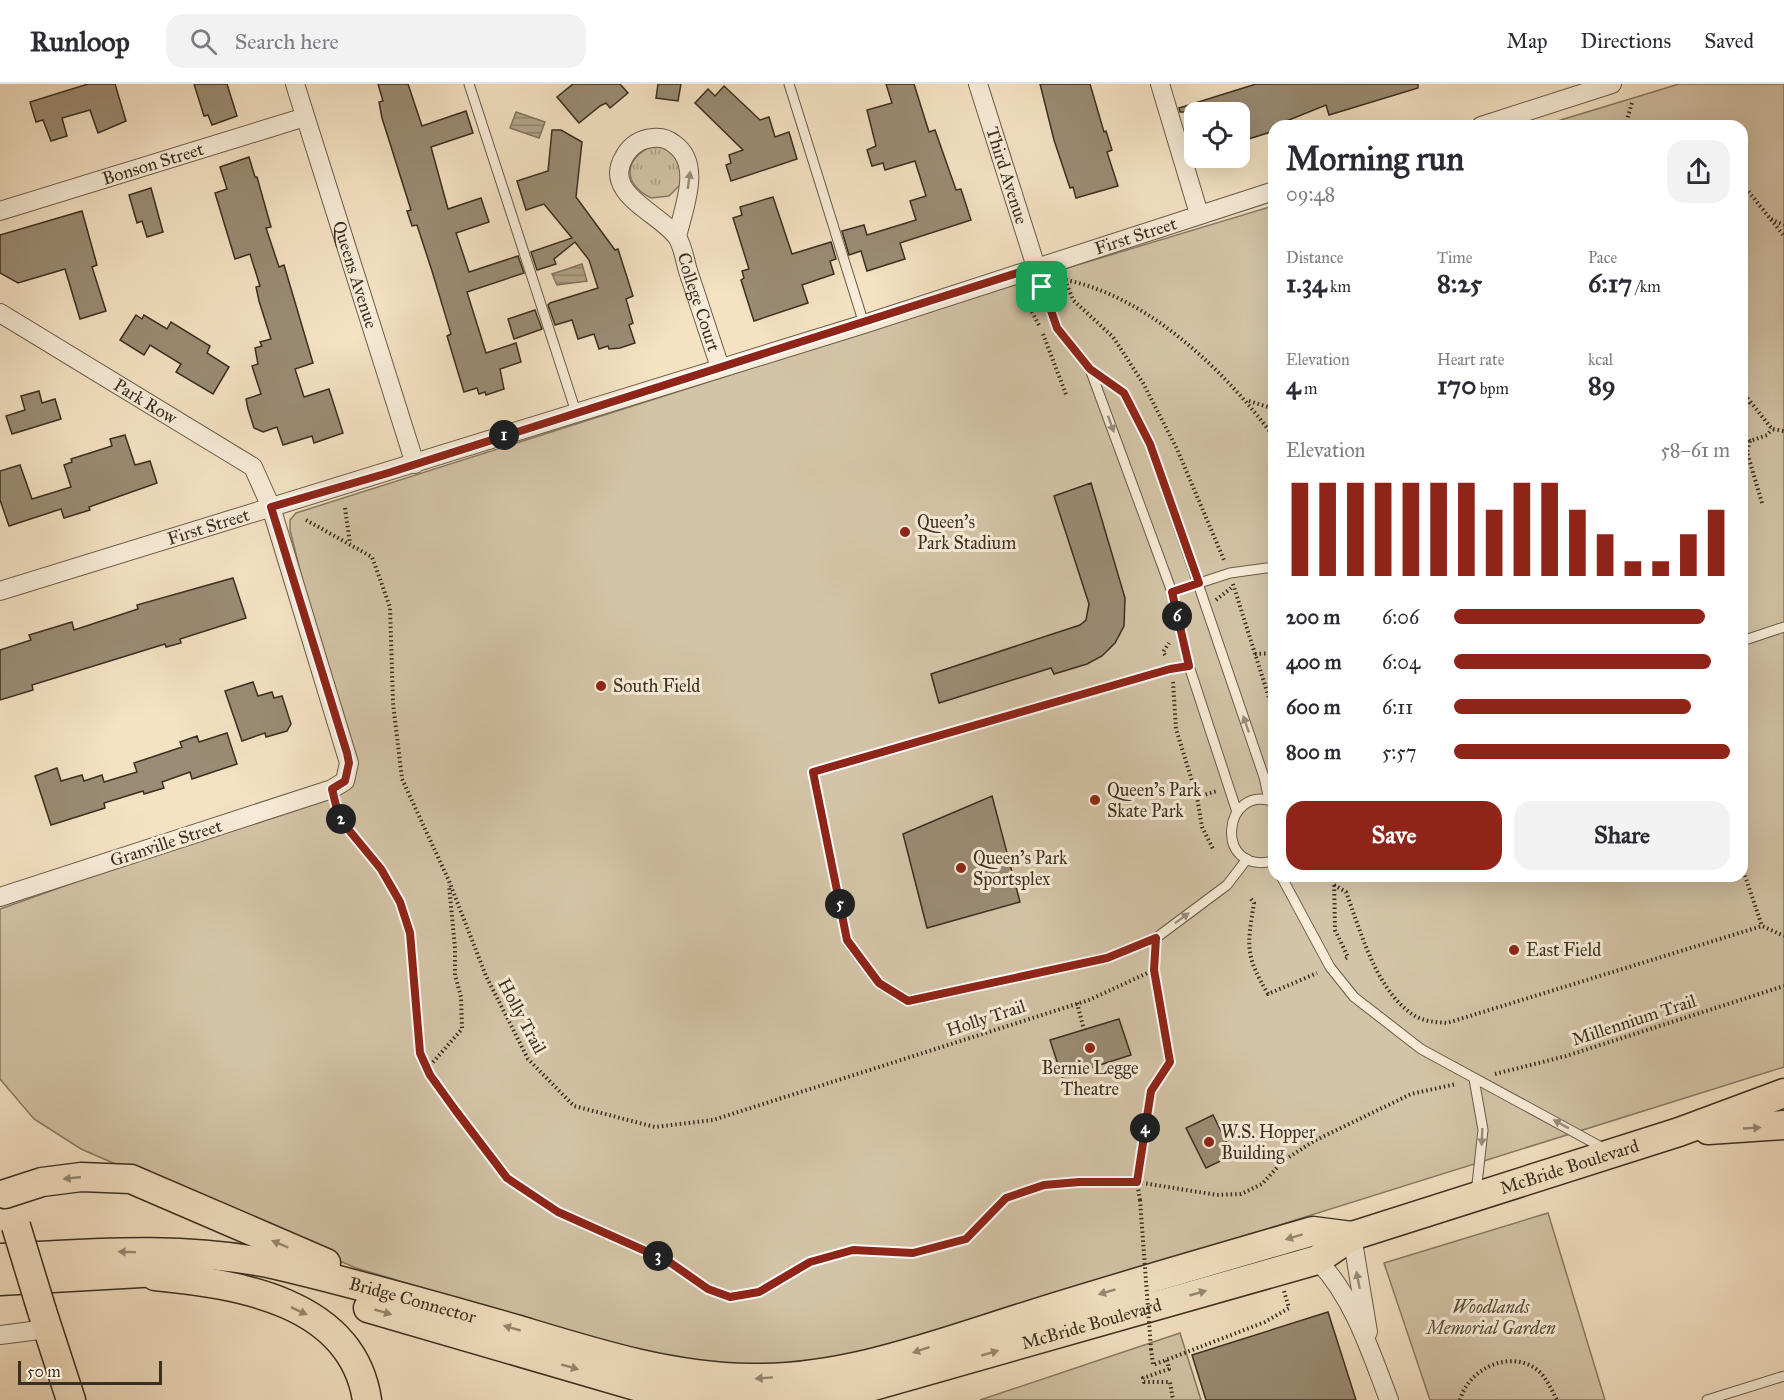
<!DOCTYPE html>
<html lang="en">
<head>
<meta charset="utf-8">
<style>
  body { margin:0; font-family:"IM FELL Great Primer",serif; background:#f2f2f3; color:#2b2b33; height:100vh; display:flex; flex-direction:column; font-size:22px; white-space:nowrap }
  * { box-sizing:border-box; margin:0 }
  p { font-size:20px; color:#7c7c81 }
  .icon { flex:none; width:33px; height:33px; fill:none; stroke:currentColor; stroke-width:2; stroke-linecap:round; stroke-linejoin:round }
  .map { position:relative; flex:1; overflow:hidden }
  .side { position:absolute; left:1268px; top:36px; width:480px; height:762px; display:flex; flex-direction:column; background:#fff; border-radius:18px; box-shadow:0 6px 24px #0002 }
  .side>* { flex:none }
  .fabs { position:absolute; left:1184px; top:18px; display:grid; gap:12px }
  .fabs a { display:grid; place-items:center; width:66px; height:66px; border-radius:12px; background:#fff; box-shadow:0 6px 24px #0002; font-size:30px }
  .scale { position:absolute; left:18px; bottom:15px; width:144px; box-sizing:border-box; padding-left:6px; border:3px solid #3a2f21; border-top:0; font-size:16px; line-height:21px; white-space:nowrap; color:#3a2f21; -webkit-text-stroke:4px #f8ecd8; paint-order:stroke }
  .pin { position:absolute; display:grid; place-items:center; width:51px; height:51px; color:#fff; margin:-26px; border-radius:12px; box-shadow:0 3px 9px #0006 }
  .km { position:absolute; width:30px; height:30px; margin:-15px; border-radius:50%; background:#222; color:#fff; font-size:16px; line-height:30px; text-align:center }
  .round { display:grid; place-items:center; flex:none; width:63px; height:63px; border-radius:18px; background:#f2f2f3 }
  .headline { display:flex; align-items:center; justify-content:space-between; height:102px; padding:0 18px }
  h1 { font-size:33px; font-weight:700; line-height:45px }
  .figures { display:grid; grid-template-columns:repeat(3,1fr); gap:9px; height:102px; padding:6px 18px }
  .figures div { display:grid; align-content:center }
  .figures b { font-size:26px; font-weight:700 }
  .figures small { font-size:16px; font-weight:400 }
  .figures p { font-size:16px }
  .chart { height:168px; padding:12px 18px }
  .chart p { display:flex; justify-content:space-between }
  .chart svg { width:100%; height:108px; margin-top:6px; stroke:#8f2418; stroke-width:6 }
  .action { display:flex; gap:12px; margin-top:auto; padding:12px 18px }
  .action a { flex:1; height:69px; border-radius:18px; background:#8f2418; color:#fff; font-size:24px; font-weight:700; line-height:69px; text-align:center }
  .action a+a { background:#f2f2f3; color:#2b2b33 }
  ul { padding:0 18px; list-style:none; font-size:20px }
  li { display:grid; grid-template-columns:96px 72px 1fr; align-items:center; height:45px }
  li i { height:15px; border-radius:8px; background:#8f2418 }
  header { display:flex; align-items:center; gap:36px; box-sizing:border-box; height:84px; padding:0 30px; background:#fff; border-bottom:2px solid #e1e1e2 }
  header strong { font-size:28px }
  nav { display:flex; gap:33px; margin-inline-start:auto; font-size:21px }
  .search { width:420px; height:54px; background:#f2f2f3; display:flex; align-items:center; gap:15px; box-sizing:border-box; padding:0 21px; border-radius:18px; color:#7c7c81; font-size:22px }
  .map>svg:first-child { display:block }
  .grass { fill:url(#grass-tufts); stroke:#877a64; stroke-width:1.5 }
  .park { fill:#d4c4a7; stroke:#877a64; stroke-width:1.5 }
  .water { fill:url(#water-rules); stroke:#847661; stroke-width:1.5 }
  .building { fill:#9b8c75; stroke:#3a2f21; stroke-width:1.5 }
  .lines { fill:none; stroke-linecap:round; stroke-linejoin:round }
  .lane-casing { stroke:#685c4a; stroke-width:11 }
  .street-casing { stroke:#685c4a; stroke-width:20 }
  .primary-casing { stroke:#3a2f21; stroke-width:31 }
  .path { stroke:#3a2f21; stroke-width:4; stroke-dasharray:1.5 3; stroke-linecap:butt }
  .lane { stroke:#f8ecd8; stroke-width:9 }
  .street { stroke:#f8ecd8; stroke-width:18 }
  .primary { stroke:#f4e2c3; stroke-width:28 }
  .primary-bridge-casing { stroke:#3a2f21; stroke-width:31; stroke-linecap:butt }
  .path-bridge { stroke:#3a2f21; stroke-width:4; stroke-dasharray:1.5 3; stroke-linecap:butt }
  .primary-bridge { stroke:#f4e2c3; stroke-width:28 }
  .oneway { fill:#998e7c }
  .oneway2 { fill:#978872 }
  .route-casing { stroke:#fff; stroke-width:12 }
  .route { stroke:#8f2418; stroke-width:8 }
  .poi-dot { fill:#8f2418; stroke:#f8ecd8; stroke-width:2 }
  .labels { text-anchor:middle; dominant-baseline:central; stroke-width:6; stroke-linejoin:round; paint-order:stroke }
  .street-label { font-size:18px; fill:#3a2f21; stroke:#f8ecd8 }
  .poi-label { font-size:18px; fill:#3a2f21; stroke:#f8ecd8; text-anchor:start }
  .park-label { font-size:18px; font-style:italic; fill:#594d3c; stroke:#f8ecd8 }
</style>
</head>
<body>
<header>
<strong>Runloop</strong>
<div class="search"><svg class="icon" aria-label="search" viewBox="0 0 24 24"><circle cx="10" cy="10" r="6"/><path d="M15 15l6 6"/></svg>Search here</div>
<nav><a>Map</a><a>Directions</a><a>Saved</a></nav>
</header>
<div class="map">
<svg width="1784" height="1316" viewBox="0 0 1784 1316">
  <defs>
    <pattern id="grass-tufts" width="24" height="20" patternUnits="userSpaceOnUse" patternTransform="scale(1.5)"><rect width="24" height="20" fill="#d4c4a7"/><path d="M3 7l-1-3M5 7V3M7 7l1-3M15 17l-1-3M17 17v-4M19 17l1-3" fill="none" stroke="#ada088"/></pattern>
    <pattern id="water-rules" width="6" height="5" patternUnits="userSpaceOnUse" patternTransform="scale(1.5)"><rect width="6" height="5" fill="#b5a58c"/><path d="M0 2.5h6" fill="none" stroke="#948772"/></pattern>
  </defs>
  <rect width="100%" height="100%" fill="#f4e2c3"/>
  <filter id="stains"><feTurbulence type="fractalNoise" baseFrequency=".00333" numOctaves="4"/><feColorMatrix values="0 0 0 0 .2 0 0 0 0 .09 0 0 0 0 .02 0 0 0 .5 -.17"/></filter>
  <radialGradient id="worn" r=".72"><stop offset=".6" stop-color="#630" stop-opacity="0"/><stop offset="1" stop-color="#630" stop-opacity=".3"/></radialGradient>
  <path class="grass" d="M660,60L681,74L682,99L669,112L651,114C618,98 626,68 660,60Z"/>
  <g class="park">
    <polygon points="1679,0 1784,0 1784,983 896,1261 800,1281 709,1281 637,1268 356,1184 81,1065 34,1035 0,995 0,825 353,699 290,446 290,436 296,429 1064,185 1273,122 1274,792 1742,792 1742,42 1541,42"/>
    <polygon points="1548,1129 1605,1316 1430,1316 1384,1179"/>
    <polygon points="1180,1249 1201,1316 980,1316"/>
  </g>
  <g class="water">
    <polygon points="516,28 545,38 539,54 510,44"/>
    <polygon points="582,180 587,197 557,201 552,190"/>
  </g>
  <g class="building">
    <polygon points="88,0 115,0 126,37 98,49 90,26 62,34 67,52 51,57 43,36 36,38 30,18"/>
    <polygon points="194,0 227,0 237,32 212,41 208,31 204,32"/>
    <polygon points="378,0 408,0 422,42 466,27 473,49 431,63 448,125 481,114 489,138 456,149 469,188 518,172 524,189 467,208 486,269 516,259 521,278 500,285 504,305 486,311 485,308 479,310 477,304 464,308 447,252 451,250 432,187 417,141 412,142 407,127 411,126 382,34 379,18 383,17"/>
    <polygon points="573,0 620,0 628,9 610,24 606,19 600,22 579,39 557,13"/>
    <polygon points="658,0 681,0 678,17 656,14"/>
    <polygon points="886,0 914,0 929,48 935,46 955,103 956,106 961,105 971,136 900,159 905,175 867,187 861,167 849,171 842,147 864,141 867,151 916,136 910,117 926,112 915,77 885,86 883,79 872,82 867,66 876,62 867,26 892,19"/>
    <polygon points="1040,0 1090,0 1104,48 1106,47 1112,66 1107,68 1118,102 1076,114 1073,103 1070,104 1054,56"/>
    <polygon points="1256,0 1418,0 1418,4 1329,31 1326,21 1274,42 1274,47 1239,58 1239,28 1180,28 1179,24"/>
    <polygon points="724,2 760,36 769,33 775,53 789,48 797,75 731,97 726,81 731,79 729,71 743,66 695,19 708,5 715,12"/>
    <polygon points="552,46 561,46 582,58 576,113 615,166 618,165 633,212 626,215 633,239 629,241 635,259 620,264 609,265 608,262 599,265 594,250 578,255 572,236 555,241 548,221 550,219 598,204 589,176 575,158 554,175 556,180 537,186 531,168 572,154 544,120 526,126 517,97 548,87"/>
    <polygon points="249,73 255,93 257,93 271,143 266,144 279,183 284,181 313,279 295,285 304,313 329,305 343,349 314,359 312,352 283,361 277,343 263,348 254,344 248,325 246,315 261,310 252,282 258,280 255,264 262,262 260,258 271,255 259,217 256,203 260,202 250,170 235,175 215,109 227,105 220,83"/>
    <polygon points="151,104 163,148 147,153 142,137 137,139 129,111"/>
    <polygon points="773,113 792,170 831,158 836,175 830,177 834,190 802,201 808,219 754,237 741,196 744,194 742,187 749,185 733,134 742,131 740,123"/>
    <polygon points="82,127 97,181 92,183 106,227 80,235 65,185 18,199 0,189 0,151"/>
    <polygon points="535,226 542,245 514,255 508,235"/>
    <polygon points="136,231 142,235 144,231 167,245 171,238 210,262 207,269 229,283 213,310 176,288 181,280 150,261 144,271 120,256"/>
    <polygon points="39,307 42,319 55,315 61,335 12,350 6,332 25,326 21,312"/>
    <polygon points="125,351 135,381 150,377 157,399 89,423 90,426 64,434 61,425 9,442 0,416 0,387 20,381 32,415 71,403 64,381 72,378 71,375 112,362 110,355"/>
    <polygon points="1091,399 1125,514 1124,542 1115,559 1102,572 1087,580 1054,590 1051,584 939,619 931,590 1080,541 1086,536 1089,520 1054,412"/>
    <polygon points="233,494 246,534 180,555 181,559 166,563 165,560 32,601 33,606 0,616 0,566 31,556 29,551 72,538 74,546 138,525 137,521"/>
    <polygon points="253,598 258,612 272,608 274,614 282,612 291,640 287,647 266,653 265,649 242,657 225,607"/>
    <polygon points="227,649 237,680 192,695 190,688 162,698 164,704 144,710 143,707 104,719 105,724 51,741 35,692 57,684 61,697 82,691 84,697 102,691 104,698 137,688 134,679 182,663 180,658 197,652 199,658"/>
    <polygon points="992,712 1020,818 927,844 903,750"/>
    <polygon points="1119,935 1131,971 1062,993 1050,956"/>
    <polygon points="1213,1031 1233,1071 1206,1084 1186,1044"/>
    <polygon points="1328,1228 1356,1316 1206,1316 1192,1271"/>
  </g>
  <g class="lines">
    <g class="lane-casing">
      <g id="lane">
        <polyline points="469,0 576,328"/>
        <polyline points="789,0 864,240"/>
        <polyline points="1036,183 1057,244 1090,285 1124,309 1150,359 1264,693 1269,716"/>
        <polyline points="1090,285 1172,508 1189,582 1237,728"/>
        <polyline points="1172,508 1230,489 1274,483"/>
        <polyline points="1742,557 1784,543"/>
        <polyline points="1189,582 1170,585 813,688 847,857 879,899 908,917 1107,874 1156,854 1227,801 1247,775"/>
        <path d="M1274,718C1223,698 1212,792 1274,777"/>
        <polyline points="1281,792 1330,883 1354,913 1421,965 1605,1065"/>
        <polyline points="1474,995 1483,1046 1476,1109"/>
        <polyline points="1707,1316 1784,1292"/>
      </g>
    </g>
    <g class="street-casing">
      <g id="street">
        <path id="s1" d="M295,0L415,380"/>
        <path id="s2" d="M978,0L1036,183"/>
        <polyline points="1160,0 1199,130"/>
        <polyline points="1481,42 1612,0"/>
        <path id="s3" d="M0,127L305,33"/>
        <path id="s4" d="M677,153C683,125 703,80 674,60C668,55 661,53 653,54C640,55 630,62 624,73C602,110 660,129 677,153C683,162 685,177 688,187C699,219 709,251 720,283"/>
        <path id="s5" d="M0,229L253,383L271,423L349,679L345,697L332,705L0,813"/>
        <path id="s6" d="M0,507L864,240L1274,107"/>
        <polyline points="1352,1152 1368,1248"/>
        <path d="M1317,1176C1353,1212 1371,1269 1389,1316"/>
        <polyline points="0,1251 47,1245"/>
      </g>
    </g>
    <g class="primary-casing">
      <g id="primary">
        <polyline points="1708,1046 1784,1041"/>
        <polyline points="5,1110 42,1098 81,1093 131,1095 326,1179"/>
        <path id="s7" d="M0,1174C92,1169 186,1161 277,1181C358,1200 439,1223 519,1246C595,1269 670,1293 750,1294C845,1296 937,1260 1027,1232C1122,1202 1217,1175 1313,1147L1352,1152"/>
        <path d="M155,1192C237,1200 352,1217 367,1316"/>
        <polyline points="0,1197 176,1187"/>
        <polyline points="368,1224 646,1305 684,1312 758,1316"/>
        <polyline points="42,1227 71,1316"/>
        <polyline points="767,1316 842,1309"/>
        <path id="s8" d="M824,1316L1317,1176L1352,1152L1679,1048L1784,1009"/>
      </g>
    </g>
    <g class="path">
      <polyline points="1625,42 1632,19"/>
      <polyline points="1742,91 1745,103 1784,152"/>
      <polyline points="1771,135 1784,141"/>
      <polyline points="1065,196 1073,216 1113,253 1143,299 1177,365 1224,476"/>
      <path d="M1066,196C1149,213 1225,287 1274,353"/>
      <polyline points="1021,208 1039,241"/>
      <polyline points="1043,250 1067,313"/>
      <polyline points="1742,307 1772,345 1784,347"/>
      <polyline points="1249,317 1274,325"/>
      <polyline points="1742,332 1750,316"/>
      <polyline points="1742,350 1750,357 1767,351 1772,345"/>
      <polyline points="1750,357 1747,368 1762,419"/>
      <polyline points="345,424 350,459"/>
      <polyline points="306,436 372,473 390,523 393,619 402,695 449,797 486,892 528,975 574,1022 655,1043 713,1036 1089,916 1154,886 1157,868"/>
      <polyline points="1233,500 1274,630"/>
      <polyline points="1216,516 1231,504"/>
      <polyline points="1255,570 1274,569"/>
      <polyline points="1165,571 1163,568 1169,559"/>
      <polyline points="1173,598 1176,645 1197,713 1202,743 1213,765"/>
      <polyline points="1197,713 1217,707"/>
      <polyline points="336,721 339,734 381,785 400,818 410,849 420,969 430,991 507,1094 558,1128 667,1177 708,1205 730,1213 759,1208 810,1178 853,1166 913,1169 966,1155 1006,1114 1044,1101 1079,1098 1137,1098 1217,1111 1241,1110 1262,1100 1283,1077 1314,1057 1411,1010 1456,1000"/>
      <polyline points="1742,783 1762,842"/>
      <polyline points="1334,792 1335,846 1348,873 1345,875"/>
      <path d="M1334,801L1346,808C1360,846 1375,901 1408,927C1419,937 1433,938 1447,939L1762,842L1784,852"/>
      <path d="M1251,815L1254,819C1247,863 1245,871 1268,910L1317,889"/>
      <polyline points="1077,919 1084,946"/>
      <polyline points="427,985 462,945 461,913 455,891 455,864 449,801"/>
      <polyline points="1495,990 1566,972 1784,902"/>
      <polyline points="1140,1116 1137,1098 1151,1007 1170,978 1154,886"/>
      <polyline points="1151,1265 1153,1281 1265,1238 1289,1224 1284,1207"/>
      <polyline points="1167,1276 1169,1285 1143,1294 1144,1298 1170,1298 1173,1316"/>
      <path d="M1460,1316C1468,1286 1508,1265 1536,1285C1546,1292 1551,1305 1557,1316"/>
    </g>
    <use href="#lane" class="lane"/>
    <use href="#street" class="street"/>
    <use href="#primary" class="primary"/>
    <g class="primary-bridge-casing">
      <polyline id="primary-bridge" points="16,1142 42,1227"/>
    </g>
    <polyline class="path-bridge" points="1140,1116 1151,1265"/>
    <use href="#primary-bridge" class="primary-bridge"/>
  </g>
  <defs><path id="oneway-solid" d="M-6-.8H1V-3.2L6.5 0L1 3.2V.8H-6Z" transform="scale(1.5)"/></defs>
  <g class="oneway">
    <use href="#oneway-solid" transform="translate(689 96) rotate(-82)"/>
    <use href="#oneway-solid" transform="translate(1111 340) rotate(70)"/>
    <use href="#oneway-solid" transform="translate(1246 640) rotate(-109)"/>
    <use href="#oneway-solid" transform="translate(1182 834) rotate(-37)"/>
    <use href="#oneway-solid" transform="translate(1561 1040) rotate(-151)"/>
    <use href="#oneway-solid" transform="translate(1482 1053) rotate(92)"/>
    <use href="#oneway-solid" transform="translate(1358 1196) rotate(-101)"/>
  </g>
  <g class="oneway2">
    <use href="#oneway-solid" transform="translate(1752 1044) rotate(-3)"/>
    <use href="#oneway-solid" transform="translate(72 1094) rotate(174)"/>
    <use href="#oneway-solid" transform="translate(1294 1153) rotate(163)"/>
    <use href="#oneway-solid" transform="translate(280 1160) rotate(-157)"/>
    <use href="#oneway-solid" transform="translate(127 1168) rotate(-179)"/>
    <use href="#oneway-solid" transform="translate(1107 1208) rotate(163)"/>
    <use href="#oneway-solid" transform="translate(1198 1209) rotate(-16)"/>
    <use href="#oneway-solid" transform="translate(299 1227) rotate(25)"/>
    <use href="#oneway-solid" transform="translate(383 1228) rotate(16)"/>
    <use href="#oneway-solid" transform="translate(512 1244) rotate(-164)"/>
    <use href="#oneway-solid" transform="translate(921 1266) rotate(162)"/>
    <use href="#oneway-solid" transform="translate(990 1269) rotate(-16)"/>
    <use href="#oneway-solid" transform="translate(570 1283) rotate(16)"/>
    <use href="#oneway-solid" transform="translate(764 1294) rotate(176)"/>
  </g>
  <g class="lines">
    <g class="route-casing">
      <polygon id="route" points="1036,183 1057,244 1090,285 1124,309 1150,360 1199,499 1172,508 1189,582 1170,585 813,688 847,856 879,899 908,917 1107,874 1156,854 1154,886 1170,978 1151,1007 1137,1098 1079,1098 1044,1101 1006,1114 966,1155 913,1169 853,1166 810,1178 759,1208 730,1213 708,1205 668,1177 558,1128 507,1094 456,1027 430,991 420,969 410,849 400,818 381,785 339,734 332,705 345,697 349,679 347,669 271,423 388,389"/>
    </g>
    <use href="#route" class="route"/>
  </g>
  <g class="poi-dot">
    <circle cx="905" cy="448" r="6"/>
    <circle cx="601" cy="602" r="6"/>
    <circle cx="1095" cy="716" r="6"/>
    <circle cx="961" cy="784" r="6"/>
    <circle cx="1514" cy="866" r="6"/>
    <circle cx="1090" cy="964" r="6"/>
    <circle cx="1209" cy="1058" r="6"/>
  </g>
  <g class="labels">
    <g class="street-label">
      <text stroke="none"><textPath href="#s3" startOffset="160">Bonson Street</textPath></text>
      <text stroke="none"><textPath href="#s2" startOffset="96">Third Avenue</textPath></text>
      <text stroke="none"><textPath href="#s6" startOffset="1190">First Street</textPath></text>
      <text stroke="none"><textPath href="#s1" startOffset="200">Queens Avenue</textPath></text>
      <text stroke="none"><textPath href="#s4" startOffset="332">College Court</textPath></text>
      <text stroke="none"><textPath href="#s5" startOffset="170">Park Row</textPath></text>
      <text stroke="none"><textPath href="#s6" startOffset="218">First Street</textPath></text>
      <text transform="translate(166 759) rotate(-18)">Granville Street</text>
      <text transform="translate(522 932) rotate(62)">Holly Trail</text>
      <text transform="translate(986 934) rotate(-18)">Holly Trail</text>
      <text transform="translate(1634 936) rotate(-18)">Millennium Trail</text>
      <text stroke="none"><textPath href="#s8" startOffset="783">McBride Boulevard</textPath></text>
      <text stroke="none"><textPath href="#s7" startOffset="418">Bridge Connector</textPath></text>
      <text stroke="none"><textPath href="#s8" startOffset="278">McBride Boulevard</textPath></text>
    </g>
    <g class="poi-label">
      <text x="917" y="438">Queen's<tspan x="917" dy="21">Park Stadium</tspan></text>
      <text x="613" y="602">South Field</text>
      <text x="1107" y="706">Queen's Park<tspan x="1107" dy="21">Skate Park</tspan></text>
      <text x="973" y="774">Queen's Park<tspan x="973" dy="21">Sportsplex</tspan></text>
      <text x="1526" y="866">East Field</text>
      <text x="1090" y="984" text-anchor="middle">Bernie Legge<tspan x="1090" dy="21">Theatre</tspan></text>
      <text x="1221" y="1048">W.S. Hopper<tspan x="1221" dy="21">Building</tspan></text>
    </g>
    <g class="park-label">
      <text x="1491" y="1223">Woodlands<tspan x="1491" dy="21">Memorial Garden</tspan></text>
    </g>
  </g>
  <rect width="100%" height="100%" filter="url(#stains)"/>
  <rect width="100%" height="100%" fill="url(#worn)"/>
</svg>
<div class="fabs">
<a><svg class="icon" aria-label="locate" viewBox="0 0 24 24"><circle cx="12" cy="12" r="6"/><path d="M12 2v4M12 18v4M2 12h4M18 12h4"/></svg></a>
</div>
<div class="scale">50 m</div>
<div class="pin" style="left:1042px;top:203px;background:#1e9e55"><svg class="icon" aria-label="arrive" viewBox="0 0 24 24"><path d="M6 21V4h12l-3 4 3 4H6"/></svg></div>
<b class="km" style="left:504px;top:351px">1</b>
<b class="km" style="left:341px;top:735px">2</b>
<b class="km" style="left:658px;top:1172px">3</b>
<b class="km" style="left:1145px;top:1044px">4</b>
<b class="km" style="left:840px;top:820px">5</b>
<b class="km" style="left:1177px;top:532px">6</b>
<section class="side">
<div class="headline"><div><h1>Morning run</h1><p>09:48</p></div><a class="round"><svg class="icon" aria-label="share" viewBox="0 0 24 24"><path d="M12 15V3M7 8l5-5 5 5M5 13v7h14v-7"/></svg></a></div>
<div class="figures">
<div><p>Distance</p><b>1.34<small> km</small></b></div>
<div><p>Time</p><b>8:25</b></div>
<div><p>Pace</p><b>6:17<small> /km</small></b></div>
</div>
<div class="figures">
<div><p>Elevation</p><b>4<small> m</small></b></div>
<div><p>Heart rate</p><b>170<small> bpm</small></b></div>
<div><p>kcal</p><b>89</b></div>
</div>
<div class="chart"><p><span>Elevation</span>58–61 m</p>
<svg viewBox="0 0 160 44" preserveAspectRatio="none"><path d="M5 44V6M15 44V6M25 44V6M35 44V6M45 44V6M55 44V6M65 44V6M75 44V17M85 44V6M95 44V6M105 44V17M115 44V27M125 44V38M135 44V38M145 44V27M155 44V17"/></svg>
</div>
<ul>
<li><b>200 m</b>6:06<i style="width:91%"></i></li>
<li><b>400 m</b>6:04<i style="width:93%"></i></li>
<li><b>600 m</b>6:11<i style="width:86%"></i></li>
<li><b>800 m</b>5:57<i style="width:100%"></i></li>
</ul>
<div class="action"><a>Save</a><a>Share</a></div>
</section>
</div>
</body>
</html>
